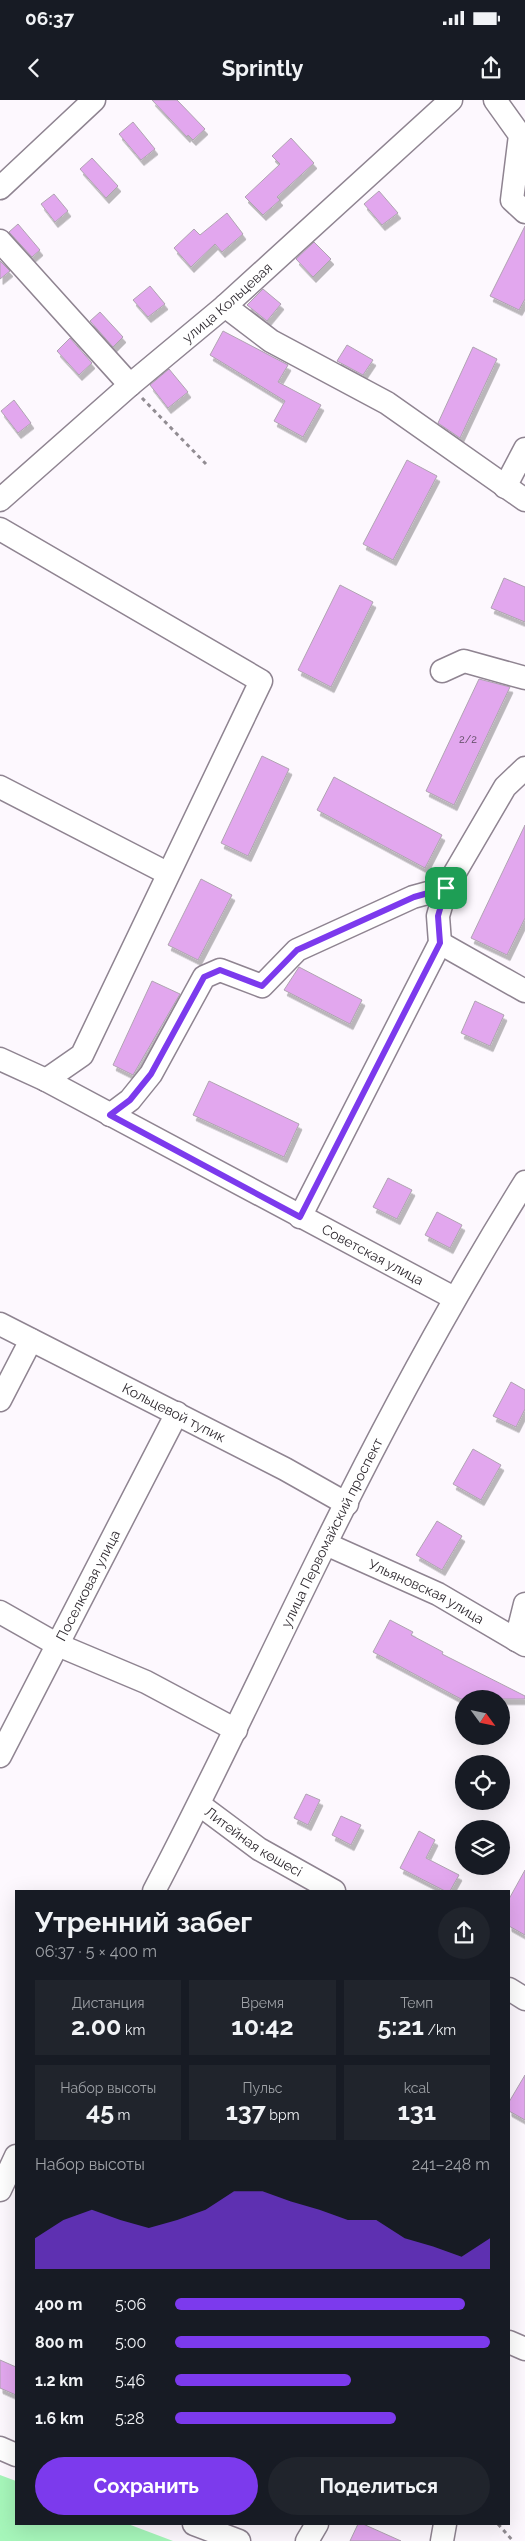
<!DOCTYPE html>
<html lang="ru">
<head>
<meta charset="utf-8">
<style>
  body { margin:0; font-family:Raleway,sans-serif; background:#20242c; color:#f1f3f6; height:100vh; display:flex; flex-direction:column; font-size:19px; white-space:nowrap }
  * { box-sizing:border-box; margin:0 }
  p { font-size:16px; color:#9ea1a6 }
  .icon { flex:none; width:28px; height:28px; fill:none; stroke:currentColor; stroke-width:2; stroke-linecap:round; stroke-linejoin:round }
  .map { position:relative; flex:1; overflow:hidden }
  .drawer { position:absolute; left:15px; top:1790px; width:495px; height:635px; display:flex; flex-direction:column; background:#171b24; border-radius:0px; box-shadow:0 5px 20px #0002 }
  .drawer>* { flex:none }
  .needle { width:32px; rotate:123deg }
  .tools { position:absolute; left:455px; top:1590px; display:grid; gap:10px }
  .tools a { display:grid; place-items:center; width:55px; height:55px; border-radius:50%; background:#171b24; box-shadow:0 5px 20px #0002; font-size:25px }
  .pin { position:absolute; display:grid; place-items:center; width:42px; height:42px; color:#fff; margin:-21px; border-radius:10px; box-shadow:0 2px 8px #0006 }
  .round { display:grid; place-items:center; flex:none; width:52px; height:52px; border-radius:26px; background:#20242c }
  .head { display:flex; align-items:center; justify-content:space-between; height:85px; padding:0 20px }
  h1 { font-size:28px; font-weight:700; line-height:38px }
  .metrics { display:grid; grid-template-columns:repeat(3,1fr); gap:8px; height:85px; padding:5px 20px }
  .metrics div { display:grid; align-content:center; border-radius:0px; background:#20242c; text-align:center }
  .metrics b { font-size:25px; font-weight:700 }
  .metrics small { font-size:14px; font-weight:400 }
  .metrics p { font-size:14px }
  .chart { height:140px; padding:10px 20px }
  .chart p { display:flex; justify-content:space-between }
  .chart svg { width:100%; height:90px; margin-top:5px; fill:#7c3aed; opacity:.7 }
  .action { display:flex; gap:10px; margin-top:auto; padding:10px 20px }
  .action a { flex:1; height:58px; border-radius:30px; background:#7c3aed; color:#fff; font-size:20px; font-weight:700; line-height:58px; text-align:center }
  .action a+a { background:#20242c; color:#f1f3f6 }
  ul { padding:0 20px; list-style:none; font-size:16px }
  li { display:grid; grid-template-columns:80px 60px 1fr; align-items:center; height:38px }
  li i { height:12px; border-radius:6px; background:#7c3aed }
  .status { display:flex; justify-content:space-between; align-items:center; height:35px; padding:0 25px; background:#171b24; direction:ltr }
  .status svg { height:14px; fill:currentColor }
  header { display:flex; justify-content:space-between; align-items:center; height:65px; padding:0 20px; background:#171b24; font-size:22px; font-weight:700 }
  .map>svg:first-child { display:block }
  .green { fill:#a6f6ba }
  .building { fill:#e2a7ee; stroke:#afa3b1; filter:url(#shadow) }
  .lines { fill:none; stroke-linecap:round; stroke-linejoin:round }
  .minor-casing { stroke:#8f8491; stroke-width:25 }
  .path { stroke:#918c92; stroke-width:3; stroke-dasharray:4 4; stroke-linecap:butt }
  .minor { stroke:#fff; stroke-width:22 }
  .route-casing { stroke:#fff; stroke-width:10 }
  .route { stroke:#7c3aed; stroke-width:6 }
  .labels { text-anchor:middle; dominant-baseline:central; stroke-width:4; stroke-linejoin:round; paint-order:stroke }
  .number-label { font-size:11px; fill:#5c4a60 }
  .street-label { font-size:14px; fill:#302b31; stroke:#fff }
</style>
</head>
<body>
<div class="status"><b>06:37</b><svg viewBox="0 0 49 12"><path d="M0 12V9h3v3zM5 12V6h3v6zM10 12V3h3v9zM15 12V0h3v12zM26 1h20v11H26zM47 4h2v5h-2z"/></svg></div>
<header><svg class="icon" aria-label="back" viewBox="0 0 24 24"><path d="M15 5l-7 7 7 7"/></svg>Sprintly<svg class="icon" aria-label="share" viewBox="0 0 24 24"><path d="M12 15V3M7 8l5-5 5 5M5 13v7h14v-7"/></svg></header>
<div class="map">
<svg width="525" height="2441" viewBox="0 0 525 2441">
  <defs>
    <filter id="shadow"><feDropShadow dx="3" dy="5.5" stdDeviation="0" flood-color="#0004"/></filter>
  </defs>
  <rect width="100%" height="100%" fill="#fdf8fe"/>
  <polygon class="green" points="0,2375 16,2381 16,2424 128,2424 173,2441 0,2441"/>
  <g class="building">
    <polygon points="152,0 177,0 205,29 193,40 188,35 187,37"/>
    <polygon points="133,22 155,49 141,60 119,34"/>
    <polygon points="291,38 314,63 277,97 280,100 263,115 245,97 280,64 272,56"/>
    <polygon points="92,58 118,86 106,98 80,69"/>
    <polygon points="379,91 398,113 382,125 364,104"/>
    <polygon points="54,94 68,111 55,122 41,104"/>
    <polygon points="227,113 243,134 222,152 215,144 191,167 174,148 194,129 200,135"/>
    <polygon points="18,124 40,150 32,157 9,132"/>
    <polygon points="525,126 525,199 519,210 490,196"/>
    <polygon points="314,142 331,159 313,177 296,159"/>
    <polygon points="0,161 10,171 0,179"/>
    <polygon points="150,186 165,204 148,217 133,200"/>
    <polygon points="263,189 281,204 267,221 247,205"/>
    <polygon points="100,212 123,237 113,247 90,221"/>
    <polygon points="223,231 288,265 278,282 321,305 303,337 274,321 285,301 210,255"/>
    <polygon points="70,238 92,263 79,275 57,251"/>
    <polygon points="347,245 373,260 363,275 337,261"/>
    <polygon points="473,247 497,259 460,338 438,323"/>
    <polygon points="169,269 188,292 168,308 150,285"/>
    <polygon points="14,300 31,323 18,333 1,311"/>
    <polygon points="407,360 437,376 393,460 363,444"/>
    <polygon points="504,478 525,487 525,522 491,508"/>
    <polygon points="340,485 373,502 331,587 298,570"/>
    <polygon points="479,579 510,587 454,705 426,691"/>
    <polygon points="262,656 289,669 248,756 221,743"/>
    <polygon points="334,677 442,735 425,768 317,710"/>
    <polygon points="525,725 525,818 507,855 471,838"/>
    <polygon points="201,779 232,795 198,860 168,845"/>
    <polygon points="299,867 362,900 350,924 284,890"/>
    <polygon points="152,881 180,894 133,975 113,965"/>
    <polygon points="475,901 504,915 490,946 461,933"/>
    <polygon points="209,981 299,1024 284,1057 193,1015"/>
    <polygon points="388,1078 412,1090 397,1119 373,1107"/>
    <polygon points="437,1112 462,1125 450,1148 425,1135"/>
    <polygon points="511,1282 525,1290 525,1309 516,1327 493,1316"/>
    <polygon points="473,1349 501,1365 481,1400 453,1384"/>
    <polygon points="437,1421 462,1436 442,1470 416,1455"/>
    <polygon points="390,1520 413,1532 411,1535 443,1552 442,1554 525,1596 525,1599 461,1599 373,1552"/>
    <polygon points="306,1694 320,1700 308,1725 294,1718"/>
    <polygon points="341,1716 361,1725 351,1745 332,1735"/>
    <polygon points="419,1731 435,1740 426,1758 459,1775 450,1791 445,1791 400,1768"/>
    <polygon points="525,1770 525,1835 509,1826 509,1799"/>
    <polygon points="525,1975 525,2020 509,2011 509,2002"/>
    <polygon points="0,2260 16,2267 16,2295 0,2288"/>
    <polygon points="358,2424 363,2424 401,2441 350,2441"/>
  </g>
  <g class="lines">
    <g class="minor-casing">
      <g id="minor">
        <polyline points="495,0 520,35 512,100 525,112"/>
        <polyline points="0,88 94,0"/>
        <polyline points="0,141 130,285"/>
        <polyline points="225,206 271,241 387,303 525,400"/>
        <polyline points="505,387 525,349"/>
        <path id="s1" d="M0,400L130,285L225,206L451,0"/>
        <polyline points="0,429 261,581 82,955 46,980"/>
        <polyline points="442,571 464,561 525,578"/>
        <polyline points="0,687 167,773"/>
        <polyline points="440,843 525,891"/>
        <path id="s2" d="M0,959L46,980L454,1198"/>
        <polyline points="110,1015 130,1000 151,974 204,877 220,870 262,886 297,850 413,797 446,788"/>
        <polyline points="300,1117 440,843 438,816 446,788 505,687 525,668"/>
        <path id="s3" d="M0,1224L285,1369L347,1404"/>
        <polyline points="0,1300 31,1240"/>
        <path id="s4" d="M326,1444L438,1494L525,1545"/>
        <polyline points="0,1512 58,1545 146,1582 236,1630"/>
        <polyline points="516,1540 525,1504"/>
        <path id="s5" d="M0,1656L177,1313"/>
        <path id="s6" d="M200,1705L259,1749L334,1791"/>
        <path id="s7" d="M154,1791C214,1677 268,1560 325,1445C386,1321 452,1199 525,1082"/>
        <polyline points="509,1889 525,1899"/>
        <polyline points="0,2090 16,2056"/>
        <polyline points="509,2242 525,2249"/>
        <polyline points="0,2348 16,2355"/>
        <polyline points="194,2424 239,2441"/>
        <polyline points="307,2441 317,2424"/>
        <polyline points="442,2441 445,2424"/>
      </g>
    </g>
    <g class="path">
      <polyline points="142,298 206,364"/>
      <polyline points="498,2424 513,2441"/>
    </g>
    <use href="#minor" class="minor"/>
  </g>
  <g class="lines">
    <g class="route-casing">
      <polygon id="route" points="446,788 438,816 440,843 300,1117 110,1015 130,1000 151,974 204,877 220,870 262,886 297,850 414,797"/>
    </g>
    <use href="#route" class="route"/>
  </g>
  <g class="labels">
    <g class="number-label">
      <text x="468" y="639">2/2</text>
    </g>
    <g class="street-label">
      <text stroke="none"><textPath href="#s1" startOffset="301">улица Кольцевая</textPath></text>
      <text stroke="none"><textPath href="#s2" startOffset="421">Советская улица</textPath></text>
      <text stroke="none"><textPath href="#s3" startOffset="195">Кольцевой тупик</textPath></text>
      <text stroke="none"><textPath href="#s7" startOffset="400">улица Первомайский проспект</textPath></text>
      <text stroke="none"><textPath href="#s5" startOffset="192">Поселковая улица</textPath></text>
      <text stroke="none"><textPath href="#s4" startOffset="111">Ульяновская улица</textPath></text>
      <text stroke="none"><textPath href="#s6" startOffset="65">Литейная көшесі</textPath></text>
    </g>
  </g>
</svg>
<div class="tools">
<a><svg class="needle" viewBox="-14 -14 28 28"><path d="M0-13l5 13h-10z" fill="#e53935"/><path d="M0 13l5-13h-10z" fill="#9ea1a6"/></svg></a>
<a><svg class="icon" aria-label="locate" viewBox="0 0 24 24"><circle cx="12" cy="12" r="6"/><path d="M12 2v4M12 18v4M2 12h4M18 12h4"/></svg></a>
<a><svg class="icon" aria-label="layers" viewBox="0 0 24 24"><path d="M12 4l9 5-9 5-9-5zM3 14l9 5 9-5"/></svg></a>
</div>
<div class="pin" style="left:446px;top:788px;background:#1e9e55"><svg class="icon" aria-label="arrive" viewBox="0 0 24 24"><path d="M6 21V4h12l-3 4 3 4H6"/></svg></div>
<section class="drawer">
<div class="head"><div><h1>Утренний забег</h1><p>06:37 · 5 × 400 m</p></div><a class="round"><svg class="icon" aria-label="share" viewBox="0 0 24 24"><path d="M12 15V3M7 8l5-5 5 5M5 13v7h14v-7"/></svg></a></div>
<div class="metrics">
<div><p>Дистанция</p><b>2.00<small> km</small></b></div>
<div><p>Время</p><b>10:42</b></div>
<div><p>Темп</p><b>5:21<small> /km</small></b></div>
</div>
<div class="metrics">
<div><p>Набор высоты</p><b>45<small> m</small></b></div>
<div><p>Пульс</p><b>137<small> bpm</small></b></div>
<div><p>kcal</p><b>131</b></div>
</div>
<div class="chart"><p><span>Набор высоты</span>241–248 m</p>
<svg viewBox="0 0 160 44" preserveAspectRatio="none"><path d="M0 44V29L10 20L20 15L30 20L40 24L50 20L60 15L70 6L80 6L90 11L100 15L110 20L120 20L130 29L140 33L150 38L160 29V44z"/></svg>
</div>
<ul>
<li><b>400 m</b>5:06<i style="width:92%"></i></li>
<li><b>800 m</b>5:00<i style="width:100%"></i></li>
<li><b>1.2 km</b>5:46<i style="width:56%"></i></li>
<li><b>1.6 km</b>5:28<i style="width:70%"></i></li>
</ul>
<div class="action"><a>Сохранить</a><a>Поделиться</a></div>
</section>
</div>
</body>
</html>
